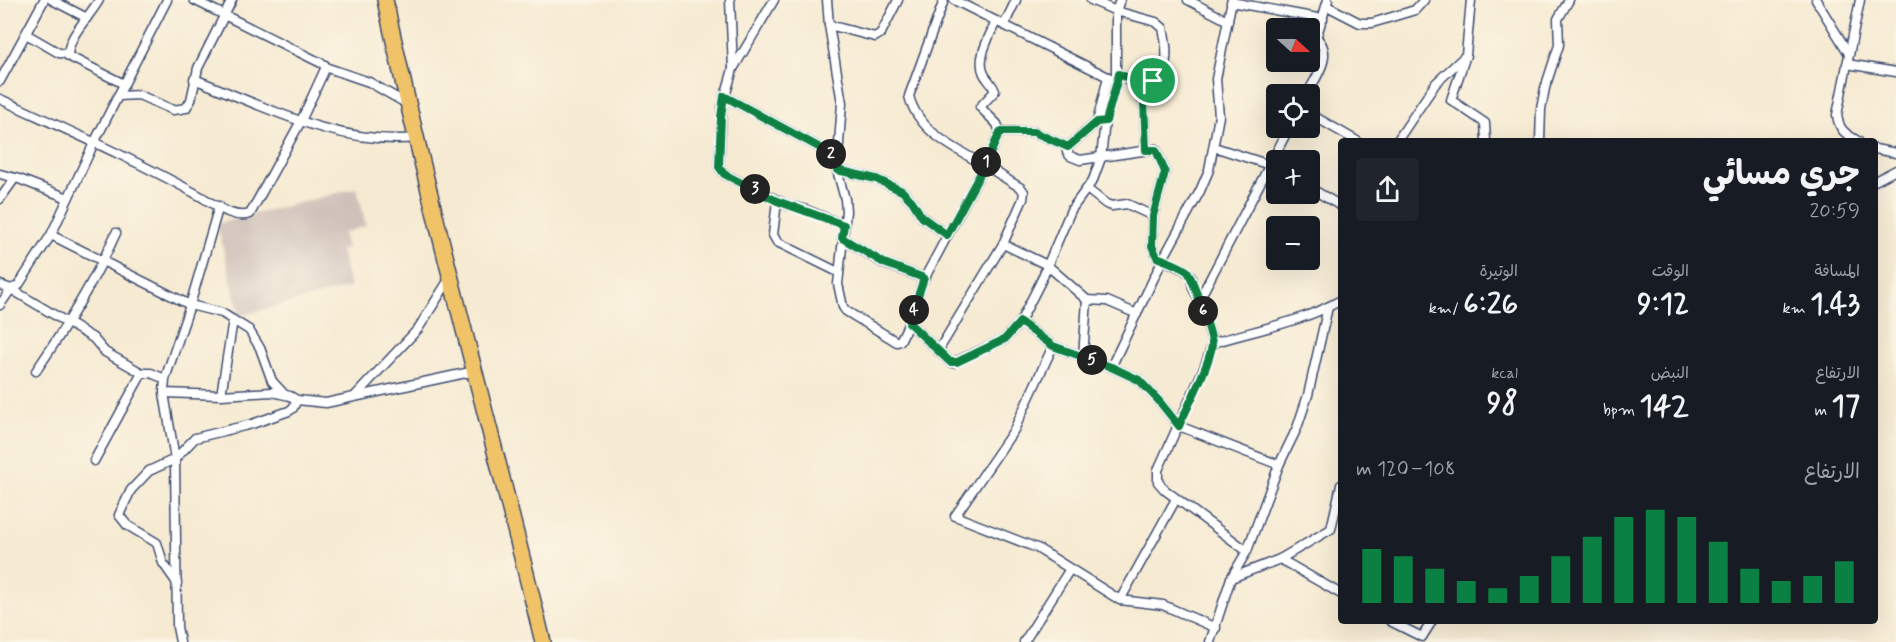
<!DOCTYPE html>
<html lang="ar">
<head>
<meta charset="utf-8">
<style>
  body { margin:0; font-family:Mynerve,"Playpen Sans Arabic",sans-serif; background:#20242c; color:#f1f3f6; direction:rtl; height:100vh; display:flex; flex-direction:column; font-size:22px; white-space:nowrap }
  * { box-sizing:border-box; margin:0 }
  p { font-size:20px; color:#9ea1a6 }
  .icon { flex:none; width:33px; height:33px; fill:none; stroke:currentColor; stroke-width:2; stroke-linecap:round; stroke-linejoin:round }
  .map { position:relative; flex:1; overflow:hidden; direction:ltr }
  .details { position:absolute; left:1338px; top:138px; width:540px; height:486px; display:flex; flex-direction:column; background:#171b24; border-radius:6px; box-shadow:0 6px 24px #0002; direction:rtl }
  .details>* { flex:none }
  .needle { width:39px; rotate:111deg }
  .tools { position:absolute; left:1266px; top:18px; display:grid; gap:12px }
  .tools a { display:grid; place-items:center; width:54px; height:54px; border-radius:6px; background:#171b24; box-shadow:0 6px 24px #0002; font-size:30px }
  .pin { position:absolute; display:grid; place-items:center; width:51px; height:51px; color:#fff; margin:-26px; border:3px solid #fff; border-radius:50%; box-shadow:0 2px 6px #0007 }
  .km { position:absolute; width:30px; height:30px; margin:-15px; border-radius:50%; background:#222; color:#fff; font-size:16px; line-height:30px; text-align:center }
  .round { display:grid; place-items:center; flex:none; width:63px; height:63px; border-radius:6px; background:#20242c }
  .head { display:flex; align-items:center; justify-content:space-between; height:102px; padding:0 18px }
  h1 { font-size:33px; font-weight:700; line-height:45px }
  .stats { display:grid; grid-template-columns:repeat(3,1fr); gap:9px; height:102px; padding:6px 18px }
  .stats div { display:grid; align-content:center }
  .stats b { font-size:30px; font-weight:700 }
  .stats small { font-size:16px; font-weight:400 }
  .stats p { font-size:16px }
  .chart { height:168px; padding:12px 18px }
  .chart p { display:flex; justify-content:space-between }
  .chart svg { width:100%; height:108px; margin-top:6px; stroke:#0b8043; stroke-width:6 }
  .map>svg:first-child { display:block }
  .industrial { fill:#cfc1ba }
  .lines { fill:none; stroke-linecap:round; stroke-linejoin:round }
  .minor-casing { stroke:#3c4b6f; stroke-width:11 }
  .trunk-casing { stroke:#3c4b6f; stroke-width:18 }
  .minor { stroke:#fff; stroke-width:8 }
  .trunk { stroke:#f0c369; stroke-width:15 }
  .route-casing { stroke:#fff; stroke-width:12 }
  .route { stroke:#0b8043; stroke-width:8 }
</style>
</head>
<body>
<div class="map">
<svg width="1896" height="642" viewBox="0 0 1896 642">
  <rect width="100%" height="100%" fill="#fcf5e5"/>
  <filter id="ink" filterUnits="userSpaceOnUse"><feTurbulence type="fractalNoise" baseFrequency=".0167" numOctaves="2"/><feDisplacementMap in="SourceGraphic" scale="12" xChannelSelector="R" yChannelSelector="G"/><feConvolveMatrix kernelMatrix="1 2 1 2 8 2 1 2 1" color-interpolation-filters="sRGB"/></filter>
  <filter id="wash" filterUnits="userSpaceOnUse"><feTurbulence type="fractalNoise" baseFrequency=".008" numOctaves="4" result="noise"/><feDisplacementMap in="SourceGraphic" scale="24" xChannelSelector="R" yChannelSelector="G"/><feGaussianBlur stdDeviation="1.35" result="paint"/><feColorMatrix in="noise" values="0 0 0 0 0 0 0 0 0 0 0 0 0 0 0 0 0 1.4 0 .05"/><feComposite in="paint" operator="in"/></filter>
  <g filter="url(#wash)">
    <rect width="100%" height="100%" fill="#f6ead2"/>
    <polygon class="industrial" points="357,188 366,226 343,233 347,248 341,250 350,287 240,316 217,224"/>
  </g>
  <g filter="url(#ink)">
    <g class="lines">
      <g class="minor-casing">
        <g id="minor">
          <polyline points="52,0 87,18"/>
          <path d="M99,0C89,18 68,35 68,56L124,84"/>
          <polyline points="730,0 733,68"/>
          <polyline points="774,0 733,69 722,107 719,167 724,174 787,205 807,210 844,225"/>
          <path d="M827,0L829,25L842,103L837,170L845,199L846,211L838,284L843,307L846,311L897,342L900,341L912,317L922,283L985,165L1000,132L997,124L980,107L995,91C992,83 987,80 984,74C976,58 990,36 996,21"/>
          <path d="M944,0L909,96C918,132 956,149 986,166C998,173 1009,181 1021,188L1024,192L1023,199L1003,244L1047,265L1087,300L1107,301L1137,314"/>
          <polyline points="954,0 1116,81 1119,74 1126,77 1153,81"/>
          <path d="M1091,0L1116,11L1156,22L1163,28C1167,45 1171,72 1153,81L1144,102L1146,150"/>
          <polyline points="1188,0 1228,21"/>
          <polyline points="1471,0 1466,55 1451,100 1485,123 1486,141"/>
          <polyline points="1816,0 1849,54"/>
          <polyline points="1231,2 1323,19"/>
          <polyline points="1327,6 1360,23 1372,23 1415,10 1424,0"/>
          <polyline points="829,25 875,37 881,33 898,0"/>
          <polyline points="1004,25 1016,0"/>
          <polyline points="26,34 59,53 68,54"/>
          <polyline points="1847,64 1896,72"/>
          <polyline points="325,67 369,82 409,105"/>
          <polyline points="1126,77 1144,102"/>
          <path d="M194,79C266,107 339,146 417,138"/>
          <polyline points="1116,80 1116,11 1120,0"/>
          <polyline points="0,81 44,0"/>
          <path d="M1307,94C1316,77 1334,55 1317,38V35L1328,0"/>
          <polyline points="118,96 139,95 173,110 186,108 191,100 198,68 232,0"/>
          <polyline points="724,96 837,157"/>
          <path d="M0,99C67,130 136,160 200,196C214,204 233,220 250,214L301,121L325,69V65L194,0"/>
          <polyline points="1310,114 1357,141"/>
          <polyline points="1105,121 1097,122 1068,147 1067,152 1070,156 1080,160 1156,149 1165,172 1153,216 1152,246 1157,257 1185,270 1191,276 1193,288 1199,300 1213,343 1204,368 1158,470 1158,482 1165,490 1247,551"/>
          <polyline points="1097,122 1108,77"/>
          <polyline points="1000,132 1034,132 1068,147"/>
          <polyline points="1397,141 1436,83 1464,57"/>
          <polyline points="1540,141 1541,109 1545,88 1559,45 1558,19 1569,0"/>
          <path d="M1858,141C1845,134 1839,130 1837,115L1860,0"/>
          <polyline points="1214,147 1276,167"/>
          <polyline points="1875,149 1896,153"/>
          <polyline points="837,170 876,179 902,191 912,201 922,217 947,235"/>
          <polyline points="0,174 19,179 68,198"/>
          <polyline points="1875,181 1896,170"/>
          <polyline points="1310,188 1341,206"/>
          <polyline points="1087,189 1106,204 1112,206 1127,204 1153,216"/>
          <polyline points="0,199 15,178"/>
          <polyline points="777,201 773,235 777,242 838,272"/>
          <polyline points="51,235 190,305 222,313 233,320 221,395"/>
          <polyline points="842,238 883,263 924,278"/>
          <polyline points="0,285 11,289 18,286 51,235 94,143 167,0"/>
          <polyline points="1199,300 1289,128"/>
          <polyline points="0,305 11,289 93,338 105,352 142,373"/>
          <polyline points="233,320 249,330 260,348 272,381 284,394"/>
          <polyline points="1020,322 1053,346 1111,367 1139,380 1159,401 1179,426 1279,465"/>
          <polyline points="909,323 950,362 953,363 1005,339 1020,322 1040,283 1071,210 1093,180 1101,158 1105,121 1119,74"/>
          <path d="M1213,343C1255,330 1303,322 1341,300"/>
          <polyline points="1053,346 1014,430 955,516 1037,548 1120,600 1163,605 1216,628"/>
          <polyline points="938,351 1003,244"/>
          <polyline points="1083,357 1087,300"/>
          <polyline points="1111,367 1163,259 1200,191 1209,170 1219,116 1216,79 1232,0"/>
          <path d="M36,371C66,327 94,282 116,233"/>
          <polyline points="164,393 221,395 272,392 290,396 297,400 326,403 475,371"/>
          <polyline points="355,396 418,329 450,278"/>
          <polyline points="94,461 142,373 151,373 165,379"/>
          <polyline points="1280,559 1341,594"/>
          <polyline points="1231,578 1280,559 1331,529 1341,485"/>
          <polyline points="177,583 163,563 157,543 127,525 119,515 131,490 149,471 175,459 195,438 252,424 289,411 293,408 297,400"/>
          <polyline points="1120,600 1176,499"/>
          <polyline points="1390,621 1422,637 1432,621"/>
          <polyline points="180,642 177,627 175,459 164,393 165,379 190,305 219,206"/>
          <polyline points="1024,642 1070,569"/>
          <polyline points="1210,642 1231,578 1247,551 1279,465 1297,428 1308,395 1328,307"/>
        </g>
      </g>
      <g class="trunk-casing">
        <path id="trunk" d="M385,0C431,215 491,428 543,642"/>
      </g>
      <use href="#minor" class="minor"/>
      <use href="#trunk" class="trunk"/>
    </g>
  </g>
  <g class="lines" filter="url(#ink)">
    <g class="route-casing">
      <path id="route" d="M1119,74L1126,77L1153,81L1144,102L1146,150H1156L1165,172L1153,216L1152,246L1157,257C1166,261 1179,265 1187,271C1191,274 1213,337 1212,345C1210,364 1188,406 1179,426L1159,401L1139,380L1111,367L1053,346L1020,322L1005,339L957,362H950L909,323L924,278L884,263L842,238L844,225L777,201L724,174L719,167L721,117L724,96L837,157V170L876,179L902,191L912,201L922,217L947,235L985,165L1000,132H1034L1068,147L1097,122L1106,121Z"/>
    </g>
    <use href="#route" class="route"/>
  </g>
</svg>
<div class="tools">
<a><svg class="needle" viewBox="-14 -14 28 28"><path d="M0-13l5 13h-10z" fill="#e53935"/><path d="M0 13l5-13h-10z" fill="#9ea1a6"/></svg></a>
<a><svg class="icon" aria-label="locate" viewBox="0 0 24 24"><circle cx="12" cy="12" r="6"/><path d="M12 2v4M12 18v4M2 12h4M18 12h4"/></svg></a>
<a>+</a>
<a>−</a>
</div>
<div class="pin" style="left:1153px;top:81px;background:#1e9e55"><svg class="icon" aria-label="arrive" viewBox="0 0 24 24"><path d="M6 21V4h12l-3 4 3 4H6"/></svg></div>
<b class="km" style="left:986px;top:162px">1</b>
<b class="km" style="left:831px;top:154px">2</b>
<b class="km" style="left:755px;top:189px">3</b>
<b class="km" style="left:914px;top:310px">4</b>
<b class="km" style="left:1092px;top:360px">5</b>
<b class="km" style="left:1203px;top:311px">6</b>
<section class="details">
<div class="head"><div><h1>جري مسائي</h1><p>20:59</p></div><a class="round"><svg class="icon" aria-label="share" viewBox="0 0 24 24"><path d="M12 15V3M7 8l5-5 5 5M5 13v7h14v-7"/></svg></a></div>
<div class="stats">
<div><p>المسافة</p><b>1.43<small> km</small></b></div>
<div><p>الوقت</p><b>9:12</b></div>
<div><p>الوتيرة</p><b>6:26<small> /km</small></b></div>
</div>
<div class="stats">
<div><p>الارتفاع</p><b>17<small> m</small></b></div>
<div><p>النبض</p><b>142<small> bpm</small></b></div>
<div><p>kcal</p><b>98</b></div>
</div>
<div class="chart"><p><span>الارتفاع</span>108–120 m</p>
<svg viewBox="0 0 160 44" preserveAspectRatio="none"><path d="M5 44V22M15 44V25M25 44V30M35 44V35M45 44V38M55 44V33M65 44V25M75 44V17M85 44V9M95 44V6M105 44V9M115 44V19M125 44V30M135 44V35M145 44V33M155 44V27"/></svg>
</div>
</section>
</div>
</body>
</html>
